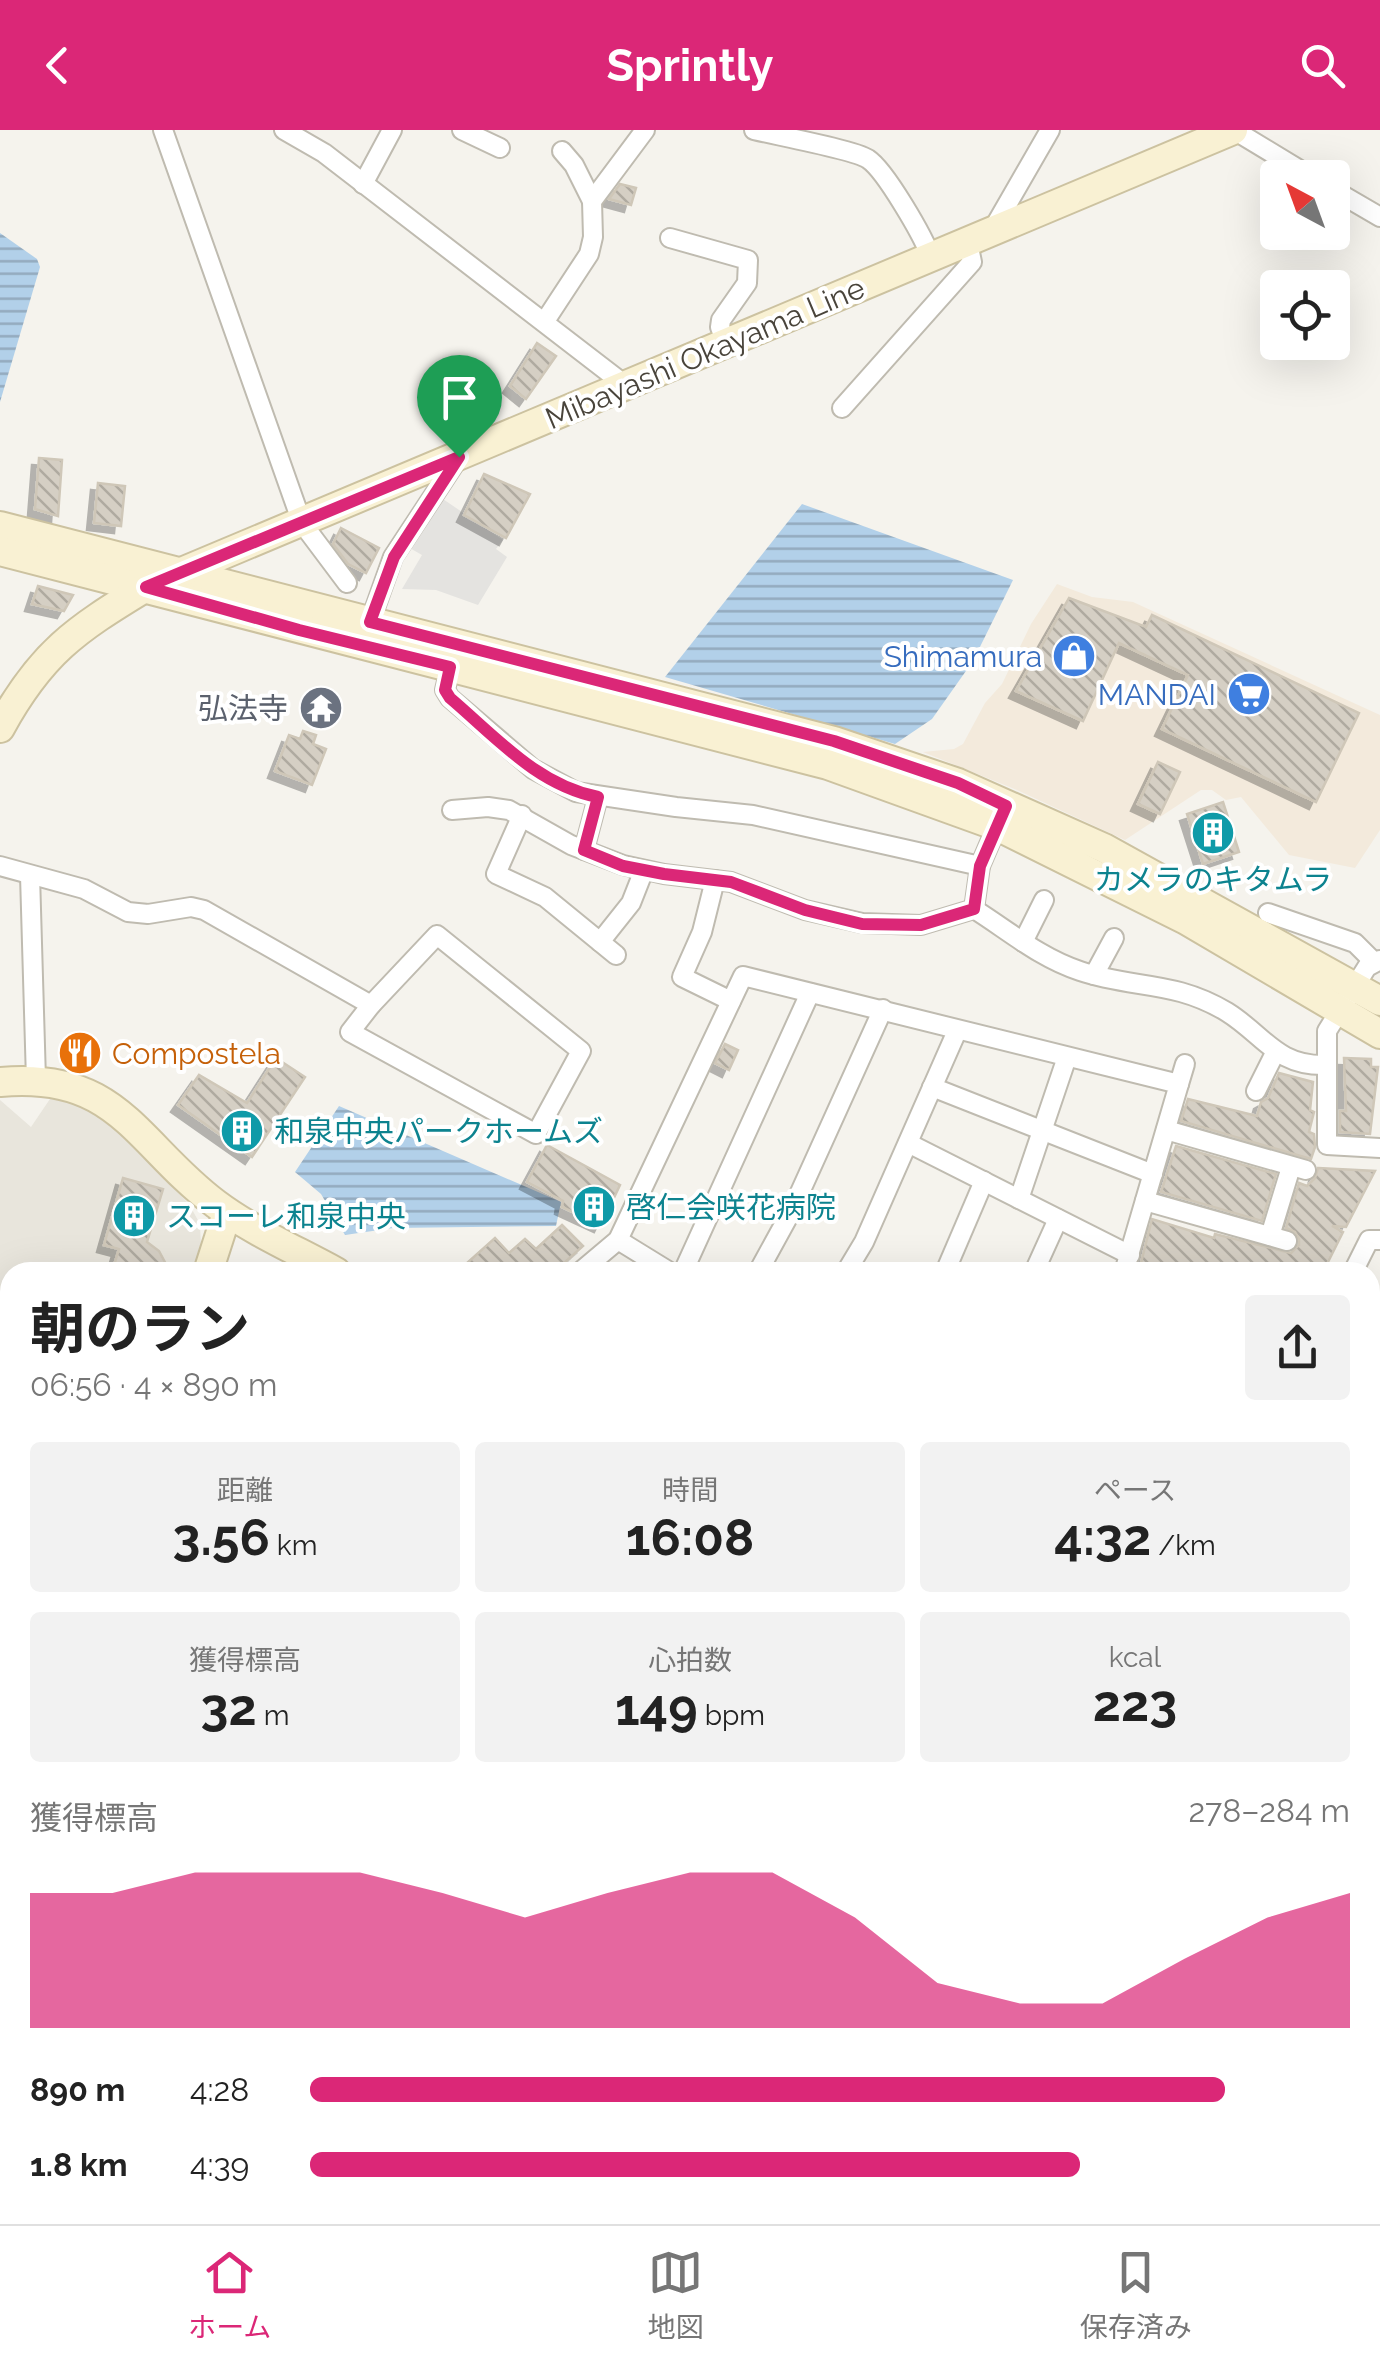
<!DOCTYPE html>
<html lang="ja">
<head>
<meta charset="utf-8">
<style>
  body { margin:0; font-family:Raleway,"Noto Sans JP",sans-serif; background:#f2f2f2; color:#222; height:100vh; display:flex; flex-direction:column; font-size:38px; white-space:nowrap }
  * { box-sizing:border-box; margin:0 }
  p { font-size:32px; color:#767676 }
  .icon { flex:none; width:55px; height:55px; fill:none; stroke:currentColor; stroke-width:2; stroke-linecap:round; stroke-linejoin:round }
  .map { position:relative; flex:1; overflow:hidden }
  .drawer { position:absolute; left:0px; top:1132px; width:1380px; height:962px; display:flex; flex-direction:column; background:#fff; border-radius:30px 30px 0 0; box-shadow:0 10px 40px #0002 }
  .drawer>* { flex:none }
  .needle { width:65px; rotate:319deg }
  .controls { position:absolute; left:1260px; top:30px; display:grid; gap:20px }
  .controls a { display:grid; place-items:center; width:90px; height:90px; border-radius:10px; background:#fff; box-shadow:0 10px 40px #0002; font-size:50px }
  .pin { position:absolute; display:grid; place-items:center; width:85px; height:85px; color:#fff; margin:-102px -42px; border-radius:50% 50% 50% 0; rotate:-45deg; box-shadow:0 0 10px #0007 }
  .pin .icon { rotate:45deg }
  .round { display:grid; place-items:center; flex:none; width:105px; height:105px; border-radius:10px; background:#f2f2f2 }
  .summary { display:flex; align-items:center; justify-content:space-between; height:170px; padding:0 30px }
  h1 { font-size:55px; font-weight:700; line-height:75px }
  .metrics { display:grid; grid-template-columns:repeat(3,1fr); gap:15px; height:170px; padding:10px 30px }
  .metrics div { display:grid; align-content:center; border-radius:10px; background:#f2f2f2; text-align:center }
  .metrics b { font-size:50px; font-weight:700 }
  .metrics small { font-size:28px; font-weight:400 }
  .metrics p { font-size:28px }
  .chart { height:280px; padding:20px 30px }
  .chart p { display:flex; justify-content:space-between }
  .chart svg { width:100%; height:180px; margin-top:10px; fill:#db2777; opacity:.7 }
  ul { padding:0 30px; list-style:none; font-size:32px }
  li { display:grid; grid-template-columns:160px 120px 1fr; align-items:center; height:75px }
  li i { height:25px; border-radius:12px; background:#db2777 }
  header { display:flex; justify-content:space-between; align-items:center; height:130px; padding:0 30px; background:#db2777; color:#fff; font-size:45px; font-weight:700 }
  .menu { display:flex; justify-content:space-around; align-items:center; height:140px; border-top:2px solid #e0e0e0; background:#fff; font-size:28px; color:#767676 }
  .menu a { display:grid; justify-items:center; gap:5px }
  .menu .active { color:#db2777 }
  .map>svg:first-child { display:block }
  .residential { fill:#e8e5dc }
  .commercial { fill:#f3eadc }
  .green { fill:#d0e3bb }
  .parking { fill:#e4e3e0 }
  .water { fill:url(#water-rules) }
  .building { fill:url(#building-back-hatch); stroke:#cfc7b8; stroke-width:2.5; filter:url(#shadow) }
  .lines { fill:none; stroke-linecap:round; stroke-linejoin:round }
  .street-casing { stroke:#bfbbb0; stroke-width:22 }
  .secondary-casing { stroke:#ccc2a0; stroke-width:32 }
  .street { stroke:#fff; stroke-width:18 }
  .secondary { stroke:#f9f1d3; stroke-width:28 }
  .route-casing { stroke:#fff; stroke-width:20 }
  .route { stroke:#db2777; stroke-width:12 }
  .labels { text-anchor:middle; dominant-baseline:central; stroke-width:8; stroke-linejoin:round; paint-order:stroke }
  .street-label { font-size:30px; fill:#49443b; stroke:#fff }
  .shop-label { font-size:30px; fill:#366cbe; stroke:#fff; text-anchor:end }
  .worship-label { font-size:30px; fill:#5b616d; stroke:#fff; text-anchor:end }
  .culture-label { font-size:30px; fill:#0d838f; stroke:#fff; text-anchor:start }
  .food-label { font-size:30px; fill:#c56008; stroke:#fff; text-anchor:start }
</style>
</head>
<body>
<header><svg class="icon" aria-label="back" viewBox="0 0 24 24"><path d="M15 5l-7 7 7 7"/></svg>Sprintly<svg class="icon" aria-label="search" viewBox="0 0 24 24"><circle cx="10" cy="10" r="6"/><path d="M15 15l6 6"/></svg></header>
<div class="map">
<svg width="1380" height="2094" viewBox="0 0 1380 2094">
  <defs>
    <pattern id="water-rules" width="6" height="5" patternUnits="userSpaceOnUse" patternTransform="scale(2.5)"><rect width="6" height="5" fill="#b2d0e9"/><path d="M0 2.5h6" fill="none" stroke="#93aabe"/></pattern>
    <pattern id="building-back-hatch" width="6" height="6" patternUnits="userSpaceOnUse" patternTransform="scale(2.5)"><rect width="6" height="6" fill="#d5cfc4"/><path d="M-1 5l2 2M0 0l6 6M5-1l2 2" fill="none" stroke="#afaaa0"/></pattern>
    <filter id="shadow"><feDropShadow dx="-7" dy="7" stdDeviation="0" flood-color="#0004"/></filter>
  </defs>
  <rect width="100%" height="100%" fill="#f5f3ed"/>
  <g class="residential">
    <polygon points="50,969 69,971 88,980 121,1004 189,1074 200,1094 201,1117 193,1142 10,1142 10,1268 0,1260 0,970 31,997"/>
    <polygon points="0,1361 10,1369 10,1493 0,1505"/>
    <polygon points="0,1616 10,1623 10,1798 0,1792"/>
  </g>
  <polygon class="commercial" points="1057,454 1092,467 1133,472 1380,585 1380,700 1355,738 1289,725 1241,667 1226,670 1212,660 1201,660 1125,710 1017,660 923,622 954,619 963,614 985,573 1002,554 1031,494"/>
  <polygon class="green" points="1370,1459 1380,1471 1380,1514 1370,1523"/>
  <polygon class="parking" points="440,367 503,410 496,419 507,427 478,475 436,460 402,459 422,425 408,417"/>
  <g class="water">
    <polygon points="0,103 37,129 40,137 0,272"/>
    <polygon points="802,374 1013,450 973,531 932,589 895,614 665,547"/>
    <polygon points="339,976 561,1072 556,1096 393,1098 345,1105 321,1064 295,1042"/>
  </g>
  <g class="building">
    <polygon points="620,54 636,58 631,75 609,69"/>
    <polygon points="537,213 556,226 526,269 510,256"/>
    <polygon points="39,328 62,330 58,386 35,379"/>
    <polygon points="484,344 530,364 506,408 464,385"/>
    <polygon points="98,353 125,356 121,396 94,393"/>
    <polygon points="341,398 379,418 366,443 348,434 333,414"/>
    <polygon points="38,456 73,465 64,481 32,474"/>
    <polygon points="1069,468 1146,497 1152,485 1359,583 1316,672 1162,599 1188,545 1119,513 1083,591 1016,561"/>
    <polygon points="303,601 316,605 313,614 326,619 312,655 275,641 289,605 300,609"/>
    <polygon points="1158,632 1180,642 1160,684 1138,674"/>
    <polygon points="1223,672 1239,722 1203,734 1187,684"/>
    <polygon points="725,914 738,920 729,940 715,933"/>
    <polygon points="276,928 305,947 252,1027 178,975 199,945 247,973"/>
    <polygon points="1344,928 1371,929 1371,937 1378,937 1370,1004 1340,1002 1340,981 1346,981"/>
    <polygon points="1279,943 1313,952 1310,980 1314,982 1309,1002 1314,1004 1315,1017 1311,1029 1181,991 1188,969 1257,986 1261,972 1268,968"/>
    <polygon points="547,1015 620,1055 601,1095 562,1077 563,1071 527,1052"/>
    <polygon points="1176,1016 1276,1044 1262,1091 1161,1062"/>
    <polygon points="1318,1038 1375,1041 1346,1097 1332,1096 1343,1102 1323,1142 1157,1142 1140,1137 1152,1089 1214,1108 1215,1104 1291,1123 1299,1115 1299,1109 1295,1102 1286,1098 1299,1053 1307,1056 1315,1048"/>
    <polygon points="123,1048 163,1059 147,1112 159,1121 167,1136 156,1133 153,1142 112,1142 119,1119 104,1115"/>
    <polygon points="562,1095 583,1116 554,1142 457,1142 495,1108 509,1123 525,1109 536,1119"/>
  </g>
  <g class="lines">
    <g class="street-casing">
      <g id="street">
        <polyline points="163,0 302,393 347,453"/>
        <polyline points="284,0 324,23 616,248 621,259"/>
        <polyline points="462,0 500,18"/>
        <path d="M754,0C774,5 855,20 868,29C885,40 924,107 931,128"/>
        <polyline points="1234,0 1313,48"/>
        <polyline points="562,21 574,35 592,71"/>
        <polyline points="363,54 392,0"/>
        <polyline points="1332,59 1380,87"/>
        <polyline points="993,99 1050,0"/>
        <polyline points="670,108 748,130 747,153 721,190 720,197 726,213"/>
        <polyline points="545,191 589,124 593,107 592,71 645,0"/>
        <polyline points="842,278 972,132 968,113"/>
        <polyline points="370,492 393,427 459,327"/>
        <polyline points="452,530 445,560 450,568 533,639 576,662 676,677 753,685 980,736"/>
        <path d="M452,680L488,677L509,680L571,715L623,735L664,744L731,752L805,780L862,793L921,795L974,779C1009,801 1040,828 1080,841C1133,859 1174,850 1227,882C1264,905 1276,936 1325,935"/>
        <polyline points="522,685 496,744 545,767 616,825"/>
        <polyline points="584,720 598,667"/>
        <polyline points="0,736 84,759 128,782 148,784 191,777 204,780 371,875"/>
        <polyline points="30,745 36,950"/>
        <polyline points="715,750 702,802 682,847 731,871"/>
        <polyline points="974,779 980,736 1000,689"/>
        <polyline points="1268,783 1355,813 1374,832"/>
        <polygon points="437,805 581,921 536,1004 350,902 371,875"/>
        <polyline points="600,812 631,773 644,740"/>
        <polyline points="1023,812 1044,770"/>
        <polyline points="1380,830 1367,837 1327,901 1327,1015 1380,1018"/>
        <polyline points="1094,845 1114,808"/>
        <polyline points="1179,954 1185,934"/>
        <polyline points="932,957 1153,1044"/>
        <polyline points="1256,961 1275,923"/>
        <polyline points="1166,1000 1306,1040"/>
        <polyline points="908,1013 1130,1125"/>
        <polyline points="1019,1069 1067,927"/>
        <polyline points="1145,1071 1287,1111"/>
        <polyline points="1270,1106 1291,1037"/>
        <polyline points="618,1110 670,1142"/>
        <polyline points="580,1142 618,1110 743,846 1179,954 1124,1142"/>
        <polyline points="683,1142 810,863"/>
        <polyline points="758,1142 792,1080 883,879"/>
        <polyline points="846,1142 864,1112 957,901"/>
        <polyline points="945,1142 984,1051"/>
        <polyline points="1034,1142 1058,1089"/>
        <polyline points="1353,1142 1369,1110 1380,1110"/>
        <polyline points="1370,1268 1380,1258"/>
        <polyline points="1370,1294 1380,1305"/>
        <polyline points="1370,2056 1380,2046"/>
        <polyline points="551,2085 561,2094"/>
        <polyline points="1232,2085 1234,2094"/>
        <polyline points="232,2094 237,2085"/>
        <polyline points="1167,2094 1173,2085"/>
        <polyline points="1291,2094 1312,2085"/>
      </g>
    </g>
    <g class="secondary-casing">
      <g id="secondary">
        <polyline points="0,396 834,611 958,653 1104,718 1380,871"/>
        <polyline points="0,421 828,635 997,696 1186,790 1380,904"/>
        <path d="M0,598C41,523 75,500 146,457L1233,0"/>
        <path d="M0,952C119,941 136,1014 216,1074C252,1101 296,1120 336,1142"/>
        <polyline points="208,1142 227,1083"/>
        <polyline points="0,1528 10,1516"/>
        <polyline points="0,1984 10,1987"/>
        <polyline points="262,2085 280,2094"/>
        <polyline points="447,2094 452,2085"/>
        <polyline points="752,2094 761,2085"/>
        <polyline points="1045,2094 1052,2085"/>
      </g>
    </g>
    <use href="#street" class="street"/>
    <use href="#secondary" class="secondary"/>
  </g>
  <g class="lines">
    <g class="route-casing">
      <path id="route" d="M459,327L394,427L370,492L834,611L958,653L1006,676L980,736L974,779L921,795L862,794L805,780L731,752L664,744L623,736L584,720L598,667C537,655 496,607 450,568L445,560L450,537L299,500L146,457Z"/>
    </g>
    <use href="#route" class="route"/>
  </g>
  <defs>
    <g id="shop-disc" transform="scale(2.25)"><circle r="9.5" fill="#3f7fe0" stroke="#fff"/><path d="M-5-2.5h2.3a2.7 3.5 0 0 1 5.4 0H5L5.5 6h-11ZM-1.5-2.5h3a1.5 2.3 0 0 0-3 0Z" fill="#fff"/></g>
    <g id="supermarket-disc" transform="scale(2.25)"><circle r="9.5" fill="#3f7fe0" stroke="#fff"/><path d="M-6-5.5h2.5l.6 2H6L4.5 2H-2.5L-4.4-4H-6ZM-1.5 3.2a1.3 1.3 0 1 0 .1 0ZM3 3.2a1.3 1.3 0 1 0 .1 0Z" fill="#fff"/></g>
    <g id="temple-disc" transform="scale(2.25)"><circle r="9.5" fill="#6b7280" stroke="#fff"/><path d="M0-6L5-2H3V0L6.5 2.5H4V6H1.5V3h-3V6H-4V2.5H-6.5L-3 0V-2H-5Z" fill="#fff"/></g>
    <g id="building-disc" transform="scale(2.25)"><circle r="9.5" fill="#0f9aa8" stroke="#fff"/><path d="M-4-6H4V6H1V3H-1V6H-4ZM-2.5-4.3h1.7v1.8h-1.7ZM.8-4.3h1.7v1.8H.8ZM-2.5-1h1.7V.8h-1.7ZM.8-1h1.7V.8H.8Z" fill="#fff"/></g>
    <g id="restaurant-disc" transform="scale(2.25)"><circle r="9.5" fill="#e8710a" stroke="#fff"/><path d="M-5-6h1v4h1v-4h1v4h1v-4h1v5L-1.5 .5V6h-2V.5L-5-1ZM5-6V6H3V1.5H1.5Q1.5-4 5-6Z" fill="#fff"/></g>
  </defs>
  <g fill-rule="evenodd">
    <use href="#shop-disc" x="1074" y="526"/>
    <use href="#supermarket-disc" x="1249" y="564"/>
    <use href="#temple-disc" x="321" y="578"/>
    <use href="#building-disc" x="1213" y="703"/>
    <use href="#restaurant-disc" x="80" y="923"/>
    <use href="#building-disc" x="242" y="1001"/>
    <use href="#building-disc" x="594" y="1077"/>
    <use href="#building-disc" x="134" y="1086"/>
  </g>
  <g class="labels">
    <g class="street-label">
      <text transform="translate(705 223) rotate(-23)">Mibayashi Okayama Line</text>
    </g>
    <g class="shop-label">
      <text x="1042" y="526">Shimamura</text>
      <text x="1216" y="564">MANDAI</text>
    </g>
    <g class="worship-label">
      <text x="288" y="578">弘法寺</text>
    </g>
    <g class="culture-label">
      <text x="1213" y="749" text-anchor="middle">カメラのキタムラ</text>
      <text x="274" y="1001">和泉中央パークホームズ</text>
      <text x="626" y="1077">啓仁会咲花病院</text>
      <text x="166" y="1086">スコーレ和泉中央</text>
    </g>
    <g class="food-label">
      <text x="112" y="923">Compostela</text>
    </g>
  </g>
</svg>
<div class="controls">
<a><svg class="needle" viewBox="-14 -14 28 28"><path d="M0-13l5 13h-10z" fill="#e53935"/><path d="M0 13l5-13h-10z" fill="#767676"/></svg></a>
<a><svg class="icon" aria-label="locate" viewBox="0 0 24 24"><circle cx="12" cy="12" r="6"/><path d="M12 2v4M12 18v4M2 12h4M18 12h4"/></svg></a>
</div>
<div class="pin" style="left:459px;top:327px;background:#1e9e55"><svg class="icon" aria-label="arrive" viewBox="0 0 24 24"><path d="M6 21V4h12l-3 4 3 4H6"/></svg></div>
<section class="drawer">
<div class="summary"><div><h1>朝のラン</h1><p>06:56 · 4 × 890 m</p></div><a class="round"><svg class="icon" aria-label="share" viewBox="0 0 24 24"><path d="M12 15V3M7 8l5-5 5 5M5 13v7h14v-7"/></svg></a></div>
<div class="metrics">
<div><p>距離</p><b>3.56<small> km</small></b></div>
<div><p>時間</p><b>16:08</b></div>
<div><p>ペース</p><b>4:32<small> /km</small></b></div>
</div>
<div class="metrics">
<div><p>獲得標高</p><b>32<small> m</small></b></div>
<div><p>心拍数</p><b>149<small> bpm</small></b></div>
<div><p>kcal</p><b>223</b></div>
</div>
<div class="chart"><p><span>獲得標高</span>278–284 m</p>
<svg viewBox="0 0 160 44" preserveAspectRatio="none"><path d="M0 44V11L10 11L20 6L30 6L40 6L50 11L60 17L70 11L80 6L90 6L100 17L110 33L120 38L130 38L140 27L150 17L160 11V44z"/></svg>
</div>
<ul>
<li><b>890 m</b>4:28<i style="width:88%"></i></li>
<li><b>1.8 km</b>4:39<i style="width:74%"></i></li>
</ul>
</section>
</div>
<nav class="menu">
<a class="active"><svg class="icon" aria-label="home" viewBox="0 0 24 24"><path d="M3 11l9-7 9 7M6 9v11h12V9"/></svg>ホーム</a>
<a><svg class="icon" aria-label="map" viewBox="0 0 24 24"><path d="M3 6l6-2 6 2 6-2v14l-6 2-6-2-6 2zM9 4v14M15 6v14"/></svg>地図</a>
<a><svg class="icon" aria-label="saved" viewBox="0 0 24 24"><path d="M7 4h10v16l-5-4-5 4z"/></svg>保存済み</a>
</nav>
</body>
</html>
